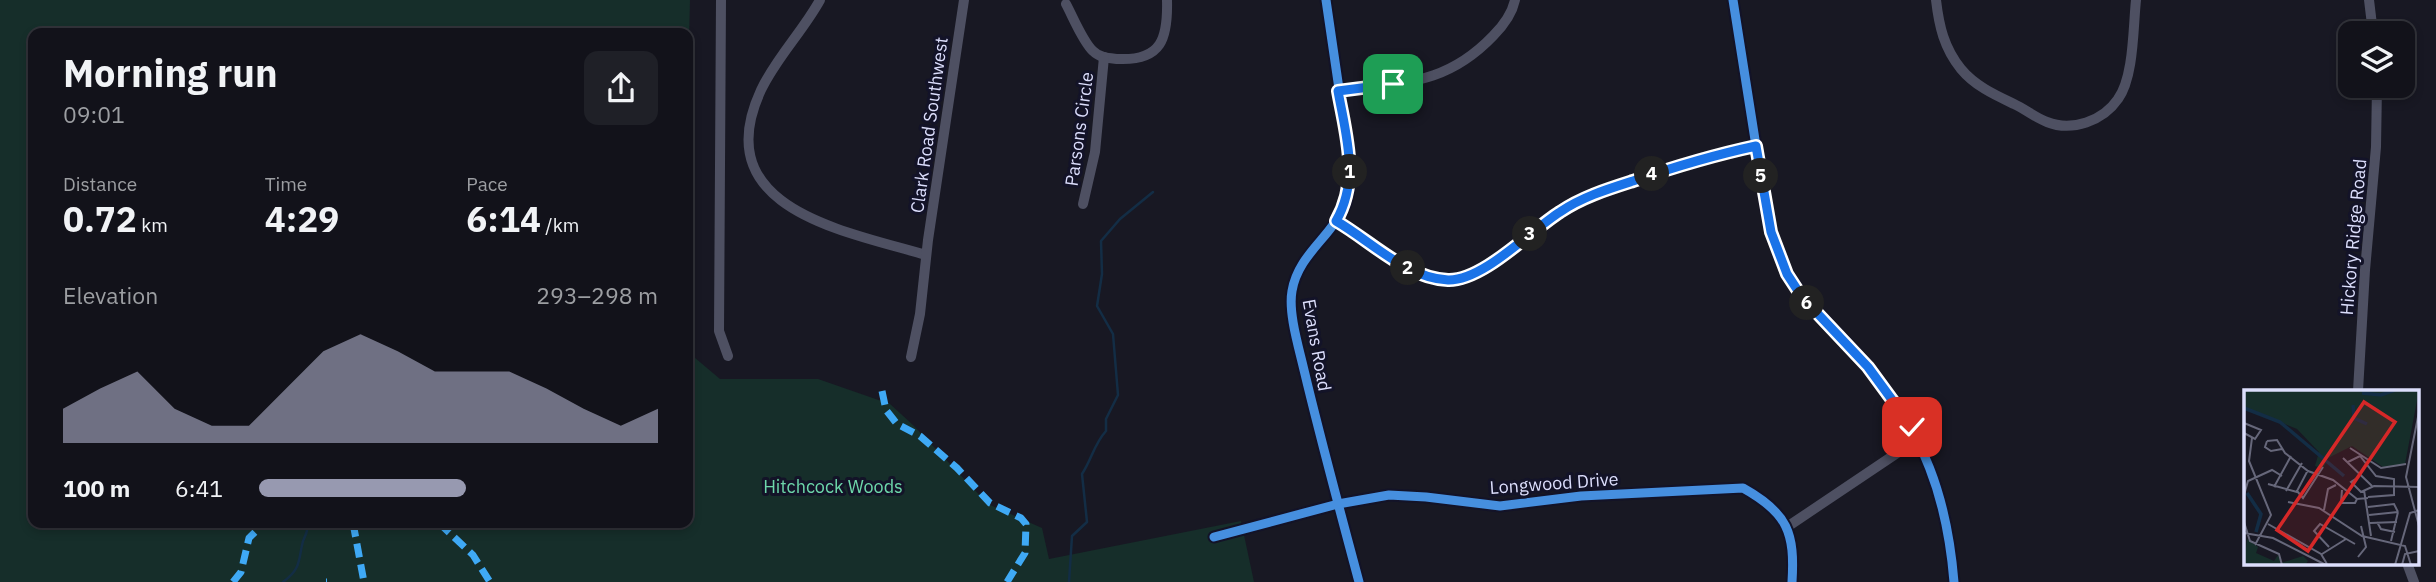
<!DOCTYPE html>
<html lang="en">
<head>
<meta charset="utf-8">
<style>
  body { margin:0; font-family:"IBM Plex Sans",sans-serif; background:#1f2027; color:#f1f3f6; height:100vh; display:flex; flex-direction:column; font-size:26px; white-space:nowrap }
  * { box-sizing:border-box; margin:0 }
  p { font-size:23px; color:#9c9ea2 }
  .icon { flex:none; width:38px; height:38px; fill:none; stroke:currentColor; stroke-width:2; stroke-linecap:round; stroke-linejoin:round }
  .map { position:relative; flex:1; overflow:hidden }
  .details { position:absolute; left:28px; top:28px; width:665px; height:500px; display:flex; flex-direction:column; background:#12121a; border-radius:14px; box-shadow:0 4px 10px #0003,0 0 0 2px #313239 }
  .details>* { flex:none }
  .fabs { position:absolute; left:2338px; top:21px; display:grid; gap:14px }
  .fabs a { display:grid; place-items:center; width:77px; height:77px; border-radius:14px; background:#12121a; box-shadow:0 4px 10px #0003,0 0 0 2px #313239; font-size:35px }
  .pin { position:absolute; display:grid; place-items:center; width:60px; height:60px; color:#fff; margin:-30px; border-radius:14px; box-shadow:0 4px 10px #0006 }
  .km { position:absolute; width:35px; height:35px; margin:-18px; border-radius:50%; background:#222; color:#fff; font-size:19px; line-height:35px; text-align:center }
  .round { display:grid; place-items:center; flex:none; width:74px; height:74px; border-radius:14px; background:#1f2027 }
  .headline { display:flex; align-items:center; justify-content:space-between; height:119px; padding:0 35px }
  h1 { font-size:38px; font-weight:700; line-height:52px }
  .figures { display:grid; grid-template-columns:repeat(3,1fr); gap:10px; height:119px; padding:7px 35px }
  .figures div { display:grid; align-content:center }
  .figures b { font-size:35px; font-weight:700 }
  .figures small { font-size:19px; font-weight:400 }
  .figures p { font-size:19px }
  .chart { height:196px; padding:14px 35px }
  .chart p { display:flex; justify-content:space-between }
  .chart svg { width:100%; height:126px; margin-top:7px; fill:#9799b0; opacity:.7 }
  ul { padding:0 35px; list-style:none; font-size:23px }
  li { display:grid; grid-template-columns:112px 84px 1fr; align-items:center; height:52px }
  li i { height:18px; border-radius:9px; background:#9799b0 }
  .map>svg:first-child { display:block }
  .green { fill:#162e2a }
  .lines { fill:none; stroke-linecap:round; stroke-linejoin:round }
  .stream { stroke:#132d45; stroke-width:2.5 }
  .street { stroke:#4e5062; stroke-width:10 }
  .quiet { stroke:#3fa9f5; stroke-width:7; stroke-dasharray:14 7; stroke-linecap:butt }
  .cycleway-casing { stroke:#131328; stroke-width:13 }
  .cycleway { stroke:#468fdf; stroke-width:9 }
  .route-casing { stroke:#fff; stroke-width:14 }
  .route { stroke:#1a73e8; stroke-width:9 }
  .labels { text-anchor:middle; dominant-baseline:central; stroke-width:6; stroke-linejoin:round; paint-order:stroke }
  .street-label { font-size:18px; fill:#dcdefc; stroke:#131328 }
  .park-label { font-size:18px; fill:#6dd7aa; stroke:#131328 }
  .inset-river { fill:none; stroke:#132d45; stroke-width:3.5 }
  .inset-road { fill:none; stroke:#66677a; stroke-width:2 }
  .view { fill:#d62828; fill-opacity:0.15; stroke:#d62828; stroke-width:3.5 }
  .inset-edge { fill:none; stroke:#dcdefc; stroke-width:3.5 }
</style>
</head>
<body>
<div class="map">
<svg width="2436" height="582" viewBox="0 0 2436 582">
  <rect width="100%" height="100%" fill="#181823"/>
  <polygon class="green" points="0,0 690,0 688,81 688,33 33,33 33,523 688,523 688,352 720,379 818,379 890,404 913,425 988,504 1042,528 1049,559 1241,521 1254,582 0,582"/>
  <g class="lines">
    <g class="stream">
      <path d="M283,582C302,568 298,560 303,541C306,534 308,531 307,523"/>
      <path d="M1069,582L1072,536L1087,522L1082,474C1092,459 1094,444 1106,431V419L1118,395L1113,334L1097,306L1102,274L1101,241L1120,219L1153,192"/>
    </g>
    <g class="street">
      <polyline points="721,0 719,331 728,356"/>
      <path d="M820,0C803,31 776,58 761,90C706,209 845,231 926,255"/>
      <path d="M1326,0L1350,164C1350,177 1350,194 1345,206C1330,238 1298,255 1292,291C1288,313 1299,348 1304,370C1321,441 1340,511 1359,582"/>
      <path d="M1733,0L1767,216C1784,294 1822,311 1869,368C1924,435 1947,496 1954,582"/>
      <path d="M1936,0C1939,26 1944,48 1961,69C1975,86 1995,95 2014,104C2025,109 2036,118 2047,122C2072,132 2103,121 2118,99C2134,77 2133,28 2136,0"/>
      <polyline points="2369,0 2373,33"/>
      <path d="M1066,4C1073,17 1083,42 1093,51C1100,58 1109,58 1118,59C1162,61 1168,38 1167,0"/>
      <path d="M1338,91C1402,82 1445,86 1493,36C1503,26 1512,14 1515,0"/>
      <polyline points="1083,204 1095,152 1104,57"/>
      <path d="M1336,221C1371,241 1405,277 1448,280C1483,281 1530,231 1560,212C1582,197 1608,189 1633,181C1674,167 1714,155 1756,147"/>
      <polyline points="911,357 920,314 928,240 964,0"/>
      <polyline points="2358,391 2365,270 2376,147 2377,86"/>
      <polyline points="1787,527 1918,439"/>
      <path d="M1214,537L1338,504L1389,495L1426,497L1500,506L1581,496L1743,488C1788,513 1795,533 1792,582"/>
      <polyline points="2407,563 2414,582"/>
    </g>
    <g class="quiet">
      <polyline points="882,391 886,410 897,424 920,436 957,468 990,503 1021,518 1026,524 1025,553 1007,582"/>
      <polyline points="353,523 364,582"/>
      <polyline points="439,523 473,555 490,582"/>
      <polyline points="233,582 241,572 249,538 264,523"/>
      <polyline points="326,582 327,582"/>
    </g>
    <g class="cycleway-casing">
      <g id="cycleway">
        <path d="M1326,0L1350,164C1350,177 1350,194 1345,206C1330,238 1298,255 1292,291C1288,313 1299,348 1304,370C1321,441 1340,511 1359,582"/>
        <path d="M1733,0L1767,216C1784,294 1822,311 1869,368C1924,435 1947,496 1954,582"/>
        <path d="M1214,537L1338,504L1389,495L1426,497L1500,506L1581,496L1743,488C1788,513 1795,533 1792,582"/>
      </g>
    </g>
    <use href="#cycleway" class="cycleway"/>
  </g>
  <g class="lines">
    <g class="route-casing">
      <path id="route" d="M1393,84L1338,91C1346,136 1360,179 1336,221C1371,241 1406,278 1448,280C1483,281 1530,231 1560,212C1582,197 1608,189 1633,181C1674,167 1714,155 1756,146L1771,232L1787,274L1802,297L1868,367L1912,427"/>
    </g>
    <use href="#route" class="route"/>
  </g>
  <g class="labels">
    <g class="street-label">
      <text transform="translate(929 125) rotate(-82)">Clark Road Southwest</text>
      <text transform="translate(1079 129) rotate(-82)">Parsons Circle</text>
      <text transform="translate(2353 237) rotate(-85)">Hickory Ridge Road</text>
      <text transform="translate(1317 345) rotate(80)">Evans Road</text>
      <text transform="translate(1554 483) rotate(-4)">Longwood Drive</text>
    </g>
    <g class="park-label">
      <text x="833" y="486">Hitchcock Woods</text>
    </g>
  </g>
  <g transform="translate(2244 390)">
    <rect width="175" height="175" fill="#181823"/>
    <path d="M0,0H175L161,74L139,77L108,56L84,68L79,79L71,76L75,62L53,39L0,17ZM3,149L14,157L12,163L30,171L34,165L37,173L59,166L64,171L61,175H0Z" fill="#162e2a"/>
    <path class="inset-river" d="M118,3L137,5L151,0M109,15L110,28L123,34M0,18L36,32L100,86M3,103L17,124L12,142"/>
    <path class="inset-road" d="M175,22L162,87L175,136M0,33L17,40L11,49L0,43M8,48L5,71L27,125L11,155M23,51L33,50L41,63L64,81L89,90L113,109L124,108M23,51L21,57L27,61L38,59M106,58L137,78L162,74M99,68L128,96M104,72L116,66L132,86L150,89V105L124,107M64,80L53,101L59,108L79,77M113,88L107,92L117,102L130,96L175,97M24,94L53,102M30,97L47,66M98,100L97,113H111L113,109M120,100L127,146M42,101L58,73M0,105L4,91L28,80L38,86M44,112L75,118L118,146L161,156L167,175M124,117L150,114L154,122M80,120L84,99L92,95M125,125L154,122M0,132L6,151L35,164L38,175M133,132L137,139L151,142M126,133L153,132M24,134L77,164L83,174M0,143L29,148L82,175M147,151L154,122M85,157L70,141L76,134L111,154M78,164L102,149M114,167L122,157L117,136M151,175L166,123L175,120M158,175L161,164L175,161"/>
    <path class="view" d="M120,12L151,32L64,161L33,140Z"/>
    <rect width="175" height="175" class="inset-edge"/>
  </g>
</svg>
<div class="fabs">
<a><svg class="icon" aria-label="layers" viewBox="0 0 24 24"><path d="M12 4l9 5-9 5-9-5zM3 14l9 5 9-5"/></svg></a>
</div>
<div class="pin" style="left:1393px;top:84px;background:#1e9e55"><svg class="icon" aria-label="arrive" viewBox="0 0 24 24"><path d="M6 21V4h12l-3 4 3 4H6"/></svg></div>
<div class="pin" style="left:1912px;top:427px;background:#d93025"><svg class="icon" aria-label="check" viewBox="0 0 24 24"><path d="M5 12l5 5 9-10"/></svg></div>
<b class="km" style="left:1350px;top:172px">1</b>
<b class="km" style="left:1408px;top:268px">2</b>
<b class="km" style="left:1530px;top:234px">3</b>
<b class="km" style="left:1652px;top:174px">4</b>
<b class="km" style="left:1761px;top:176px">5</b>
<b class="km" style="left:1807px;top:303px">6</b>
<section class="details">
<div class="headline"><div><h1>Morning run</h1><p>09:01</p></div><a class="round"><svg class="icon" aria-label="share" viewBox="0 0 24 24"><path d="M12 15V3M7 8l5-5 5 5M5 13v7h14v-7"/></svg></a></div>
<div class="figures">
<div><p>Distance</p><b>0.72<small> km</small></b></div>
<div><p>Time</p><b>4:29</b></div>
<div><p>Pace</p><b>6:14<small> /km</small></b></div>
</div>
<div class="chart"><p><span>Elevation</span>293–298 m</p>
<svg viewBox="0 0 160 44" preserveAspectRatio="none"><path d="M0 44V32L10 25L20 19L30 32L40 38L50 38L60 25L70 12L80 6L90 12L100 19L110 19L120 19L130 25L140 32L150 38L160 32V44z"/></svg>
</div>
<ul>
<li><b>100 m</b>6:41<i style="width:52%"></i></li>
</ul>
</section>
</div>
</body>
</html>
